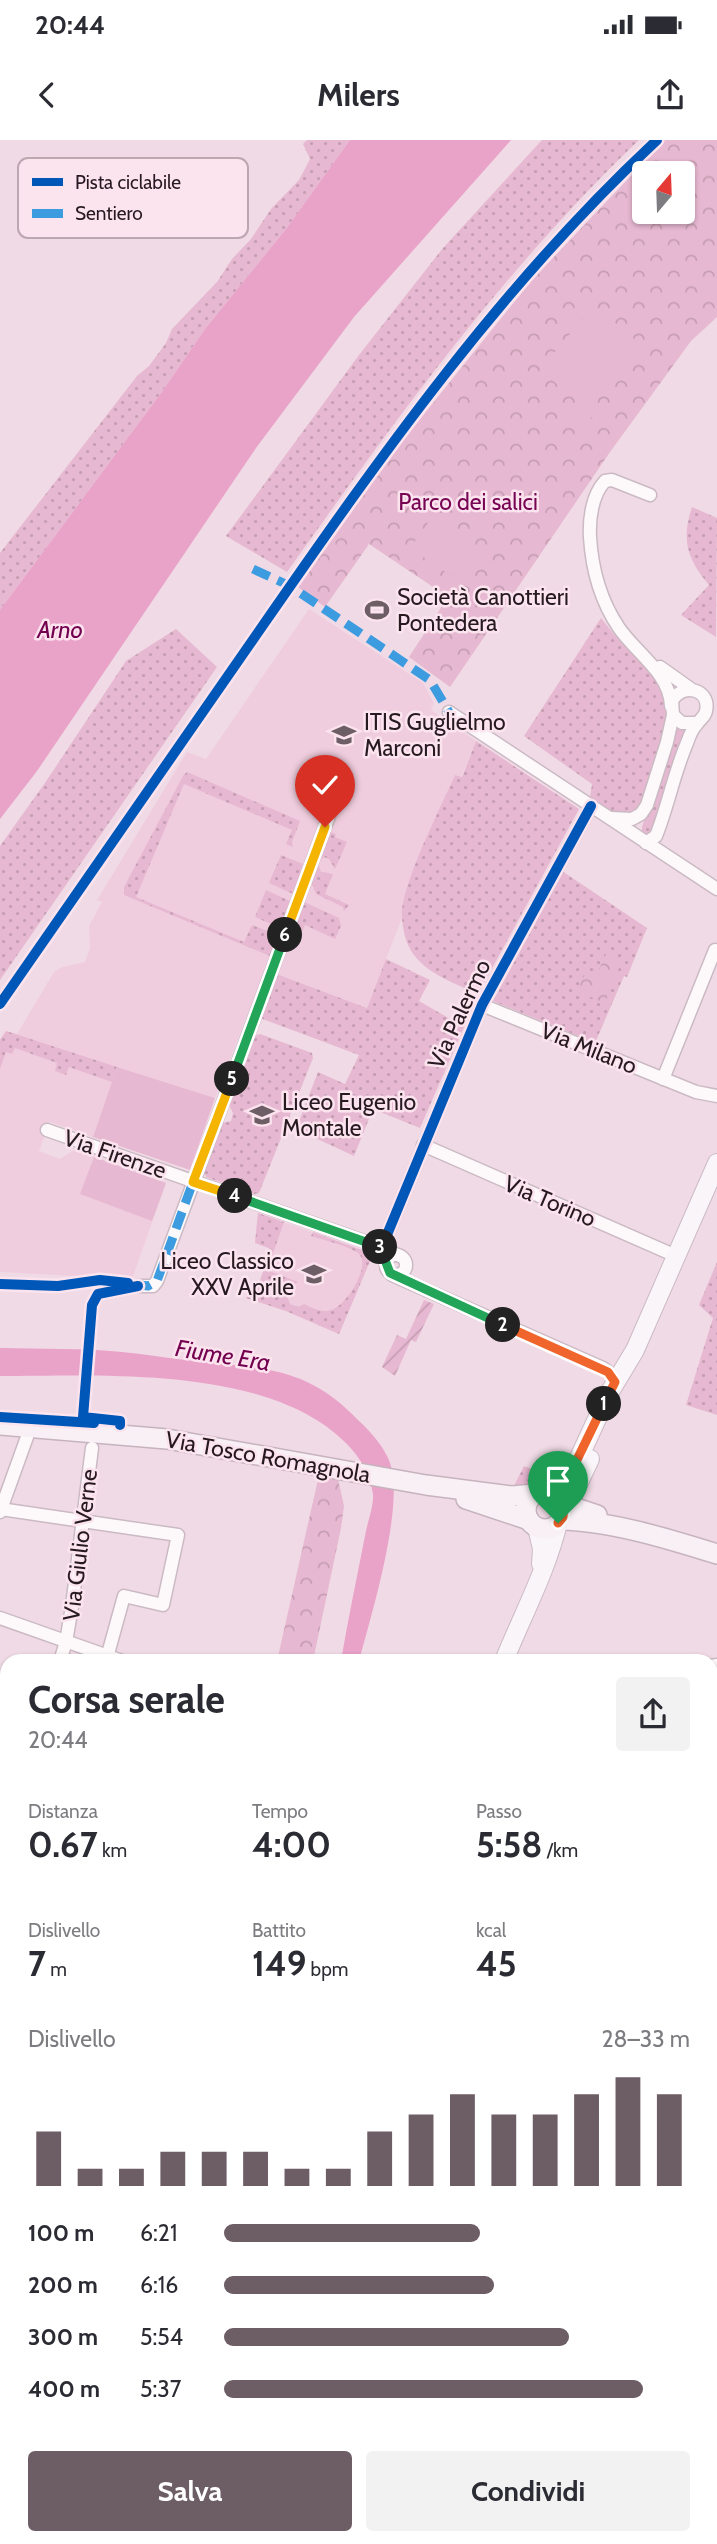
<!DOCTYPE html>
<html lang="it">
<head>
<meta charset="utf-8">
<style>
  body { margin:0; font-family:Cabin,sans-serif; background:#f2f2f3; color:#2b2b33; height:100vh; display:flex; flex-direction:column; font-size:26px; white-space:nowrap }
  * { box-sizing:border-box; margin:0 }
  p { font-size:23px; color:#7c7c81 }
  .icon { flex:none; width:38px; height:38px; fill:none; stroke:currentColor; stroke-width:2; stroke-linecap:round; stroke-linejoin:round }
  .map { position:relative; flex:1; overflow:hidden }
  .details { position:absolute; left:0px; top:1514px; width:718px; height:891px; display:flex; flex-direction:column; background:#fff; border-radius:21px 21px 0 0; box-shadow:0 2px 5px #0004 }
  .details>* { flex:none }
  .needle { width:46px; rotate:19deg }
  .controls { position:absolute; left:632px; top:21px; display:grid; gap:14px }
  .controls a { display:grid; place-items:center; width:63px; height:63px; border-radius:7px; background:#fff; box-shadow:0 2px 5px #0004; font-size:35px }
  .pin { position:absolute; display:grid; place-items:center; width:60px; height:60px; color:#fff; margin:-72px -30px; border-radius:50% 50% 50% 0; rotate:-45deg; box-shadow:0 0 7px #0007 }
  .pin .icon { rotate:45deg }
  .km { position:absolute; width:35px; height:35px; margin:-18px; border-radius:50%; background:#222; color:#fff; font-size:19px; line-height:35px; text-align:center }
  .round { display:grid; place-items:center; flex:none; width:74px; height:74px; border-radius:7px; background:#f2f2f3 }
  .headline { display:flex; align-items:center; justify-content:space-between; height:119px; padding:0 28px }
  h1 { font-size:38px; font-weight:700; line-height:52px }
  .metrics { display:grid; grid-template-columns:repeat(3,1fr); gap:10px; height:119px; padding:7px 28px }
  .metrics div { display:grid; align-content:center }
  .metrics b { font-size:35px; font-weight:700 }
  .metrics small { font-size:19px; font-weight:400 }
  .metrics p { font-size:19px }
  .chart { height:196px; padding:14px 28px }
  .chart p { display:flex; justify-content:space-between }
  .chart svg { width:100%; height:126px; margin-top:7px; stroke:#6d5d65; stroke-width:6 }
  .button { display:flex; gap:14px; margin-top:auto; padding:14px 28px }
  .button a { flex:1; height:80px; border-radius:7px; background:#6d5d65; color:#fff; font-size:28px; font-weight:700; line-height:80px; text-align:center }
  .button a+a { background:#f2f2f3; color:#2b2b33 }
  ul { padding:0 28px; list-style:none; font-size:23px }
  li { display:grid; grid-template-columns:112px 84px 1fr; align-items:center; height:52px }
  li i { height:18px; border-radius:9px; background:#6d5d65 }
  .status { display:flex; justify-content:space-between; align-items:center; height:49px; padding:0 35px; background:#fff; direction:ltr }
  .status svg { height:19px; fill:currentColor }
  header { display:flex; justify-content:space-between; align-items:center; height:91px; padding:0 28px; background:#fff; font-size:32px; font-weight:700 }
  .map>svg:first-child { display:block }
  .built { fill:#f0cdde }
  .grass { fill:url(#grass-dots) }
  .park { fill:url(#park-crowns); fill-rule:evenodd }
  .garden { fill:url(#garden-furrows) }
  .pitch { fill:#e7b8d1 }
  .water { fill:#e9a2c8 }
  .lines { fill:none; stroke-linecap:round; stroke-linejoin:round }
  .stream { stroke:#e9a2c8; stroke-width:3.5 }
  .street-casing { stroke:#cbbac3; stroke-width:15 }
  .secondary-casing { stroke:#cbbac3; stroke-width:20 }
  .primary-casing { stroke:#c6b3bd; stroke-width:22 }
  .street { stroke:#fdf9fb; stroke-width:12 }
  .secondary { stroke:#faf5f8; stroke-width:18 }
  .primary { stroke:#f8f0f4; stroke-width:19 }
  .rail-casing { stroke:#c9c3c6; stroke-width:6 }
  .rail { stroke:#fce4ef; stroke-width:3.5; stroke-dasharray:10; stroke-linecap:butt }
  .quiet { stroke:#3d9be0; stroke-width:9; stroke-dasharray:18 9; stroke-linecap:butt }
  .cycleway-casing { stroke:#fce4ef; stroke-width:15 }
  .cycleway { stroke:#0057b8; stroke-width:10 }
  .split-1-casing { stroke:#fff; stroke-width:14 }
  .split-2-casing { stroke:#fff; stroke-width:14 }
  .split-3-casing { stroke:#fff; stroke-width:14 }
  .split-4-casing { stroke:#fff; stroke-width:14 }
  .split-5-casing { stroke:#fff; stroke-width:14 }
  .split-6-casing { stroke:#fff; stroke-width:14 }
  .split-7-casing { stroke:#fff; stroke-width:14 }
  .split-1 { stroke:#f0652b; stroke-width:9 }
  .split-2 { stroke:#f0652b; stroke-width:9 }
  .split-3 { stroke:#22a559; stroke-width:9 }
  .split-4 { stroke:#22a559; stroke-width:9 }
  .split-5 { stroke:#f5b400; stroke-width:9 }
  .split-6 { stroke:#22a559; stroke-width:9 }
  .split-7 { stroke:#f5b400; stroke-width:9 }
  .labels { text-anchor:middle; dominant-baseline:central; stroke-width:5; stroke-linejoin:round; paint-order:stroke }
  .park-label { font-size:23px; fill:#760452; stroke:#fce4ef }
  .poi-label { font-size:23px; fill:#271920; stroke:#fce4ef; text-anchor:start }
  .street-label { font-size:23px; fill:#271920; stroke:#fce4ef }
  .water-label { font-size:24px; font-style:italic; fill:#72004e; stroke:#fce4ef }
  .key { fill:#fce4ef; stroke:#bca7b1; stroke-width:2 }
  .key-label { font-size:19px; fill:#271920 }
</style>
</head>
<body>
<div class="status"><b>20:44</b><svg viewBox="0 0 49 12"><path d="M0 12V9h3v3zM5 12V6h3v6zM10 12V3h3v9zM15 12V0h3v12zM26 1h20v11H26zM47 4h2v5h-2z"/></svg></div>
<header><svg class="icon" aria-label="back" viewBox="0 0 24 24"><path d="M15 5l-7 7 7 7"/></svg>Milers<svg class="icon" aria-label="share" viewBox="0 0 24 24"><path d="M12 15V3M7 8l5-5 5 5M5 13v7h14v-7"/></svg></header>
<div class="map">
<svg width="717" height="2404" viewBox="0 0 717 2404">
  <defs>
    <pattern id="grass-dots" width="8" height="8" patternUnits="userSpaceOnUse" patternTransform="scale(1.75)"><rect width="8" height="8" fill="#e7b8d1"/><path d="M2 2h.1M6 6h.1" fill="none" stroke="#c69eb3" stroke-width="1.8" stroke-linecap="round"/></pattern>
    <pattern id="park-crowns" width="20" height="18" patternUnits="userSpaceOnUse" patternTransform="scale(1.75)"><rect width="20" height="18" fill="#e7b8d1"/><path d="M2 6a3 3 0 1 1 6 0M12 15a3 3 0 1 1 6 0" fill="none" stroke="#c69eb3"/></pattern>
    <pattern id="garden-furrows" width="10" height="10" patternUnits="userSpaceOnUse" patternTransform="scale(1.75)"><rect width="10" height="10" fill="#e7b8d1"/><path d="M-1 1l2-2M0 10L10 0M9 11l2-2" fill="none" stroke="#c69eb3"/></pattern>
  </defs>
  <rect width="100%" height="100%" fill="#f0dae5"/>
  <g class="built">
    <polygon points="309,469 423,543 434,563 431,570 476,601 461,637 455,635 415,729 403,763 402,778 367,868 265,829 215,958 117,927 93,997 50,982 39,1011 60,1019 74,1010 166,1043 132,1139 0,1132 0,900 6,891 17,894 54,832 62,827 85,822 90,808 89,786 102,762 97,760 187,612 206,619"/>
    <polygon points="258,1073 373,1114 339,1194 286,1171 246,1158 257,1149 271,1109 255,1103"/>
  </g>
  <g class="grass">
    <polygon points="307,0 350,0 286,89 205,189 164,249 0,470 0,413 137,236 149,226 166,203 172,189 217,142 232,119 251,99 271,69 299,40 310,19 303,4"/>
    <path d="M542,0H639C504,129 395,280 287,432L226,396L359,215L443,108Z"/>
    <path d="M692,367L717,378L716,497L681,475L709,445C687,419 681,400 692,367Z"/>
    <path d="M601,478C610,489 619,501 629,511C638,520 649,528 656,538C682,572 653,630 641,666L634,674H616L590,658L592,644L524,596Z"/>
    <polygon points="176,489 217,527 0,840 0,706 47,640 126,521"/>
    <polygon points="674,581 691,587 651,694 647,696 642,692 642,687 670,603"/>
    <path d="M476,601L579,669L478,854C457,844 429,835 414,815C406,805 402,788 402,775C402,743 441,667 455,635L462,637Z"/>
    <polygon points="187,632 300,681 292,702 293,707 286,704 292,690 184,644 136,757 244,802 252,785 278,795 270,816 124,755 124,747 183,636"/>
    <polygon points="328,691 336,694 335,697 347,702 335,729 329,719 324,717 318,723 321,732 333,734 325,754 349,765 344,771 343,767 316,754 311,741"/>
    <polygon points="281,715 303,724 293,754 269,743"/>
    <polygon points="562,731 647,788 627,837 624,836 595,903 493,861"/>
    <polygon points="266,750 290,761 280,788 255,777"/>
    <polygon points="302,761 339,778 341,786 335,799 305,785 302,792 296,790 290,807 286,806"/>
    <polygon points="386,819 430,840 419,861 464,887 420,988 373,969 354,1016 296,989 318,932 345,944 359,915 260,878 277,834 367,868"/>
    <polygon points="6,891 117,927 112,942 69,927 66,935 55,931 57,923 15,908 12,914 6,912 0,929 0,900"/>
    <polygon points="260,894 312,913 313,918 259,1053 254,1054 206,1037 204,1032 222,983 231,981 233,973 229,965 254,896"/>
    <path d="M258,1073L284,1082L267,1130L298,1142L285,1151L290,1164L298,1167L304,1164C313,1168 321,1173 331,1170C345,1167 373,1125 358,1113C349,1106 323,1100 311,1096L313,1092L373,1114L339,1194L286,1171L246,1158L257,1149L271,1109L255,1103Z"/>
    <polygon points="717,1122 717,1275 686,1265 713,1178 699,1165"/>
    <polygon points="524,1326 550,1337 526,1347 513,1348"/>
  </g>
  <g class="park">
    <path d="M665,0H717V177L691,201L610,312L450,547L409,517L448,457L369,404L325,467L298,447L396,309L532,140ZM644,33H682V72H644Z"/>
    <polygon points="606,814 622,821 604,863 577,851 586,832 596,836"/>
    <polygon points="319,1335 338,1339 344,1366 341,1388 313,1521 277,1521"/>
  </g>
  <polygon class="garden" points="424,1160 434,1164 416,1202 411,1200 395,1236 382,1227 397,1195 406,1199"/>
  <g class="pitch">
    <polygon points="594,165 639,203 585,267 594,274 581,291 569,282 581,264 540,230"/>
    <polygon points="430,380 484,417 465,445 410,408"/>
    <polygon points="117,927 215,958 190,1030 93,997"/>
    <polygon points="94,1017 166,1043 152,1081 80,1054"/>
  </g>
  <g class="water">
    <polygon points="350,0 511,0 354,177 256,308 37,631 0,679 0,470 164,249 205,189 286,89"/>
    <path d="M0,1208C40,1209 82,1208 122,1212C146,1214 171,1219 195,1221C265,1229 307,1226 359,1281C371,1292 385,1308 390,1323C405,1365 371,1476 359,1521H341C348,1479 357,1437 365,1396C367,1383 374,1367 373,1354C370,1334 360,1317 346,1303C268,1225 103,1236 0,1236Z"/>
  </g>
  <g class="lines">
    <g class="stream">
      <polyline points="0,2315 7,2319"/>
      <polyline points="143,2398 154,2404"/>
    </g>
    <g class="street-casing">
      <g id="street">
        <path d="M650,355L612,340L605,341C592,355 589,379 590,397C592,430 600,460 619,488C636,513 670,533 671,566"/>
        <polyline points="660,527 691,549"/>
        <polyline points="449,572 717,749"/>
        <polyline points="611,678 632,679 641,674 647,665 667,602 673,575"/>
        <path d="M646,703L656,696C668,666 674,633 687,603C689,597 692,589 697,584C700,579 705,577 706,571C711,549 682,542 672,561L673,575L682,583H697"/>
        <polyline points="482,865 696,952 717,956"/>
        <polyline points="663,939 715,810"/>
        <polyline points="47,990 375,1105 400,1116"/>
        <polyline points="423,1005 676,1116"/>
        <circle cx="396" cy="1125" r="10"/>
        <polyline points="386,1123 382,1112 384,1102 482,865 591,666"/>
        <polyline points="392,1135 603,1228 611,1234 615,1242"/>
        <polyline points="138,1146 153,1146 157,1141 339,649"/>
        <polyline points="0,1369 178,1395 163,1465 124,1456 106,1521"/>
        <polyline points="0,1372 27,1297"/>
        <polyline points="0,1478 122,1521"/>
        <polyline points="60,1521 66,1502 72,1466 92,1308"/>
        <polyline points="710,1526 717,1525"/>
        <polyline points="0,1549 7,1552"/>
        <polyline points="0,1631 7,1633"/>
        <polyline points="710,1663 717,1663"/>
        <polyline points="0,1696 7,1676"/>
        <polyline points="710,1721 717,1725"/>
        <polyline points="710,2260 717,2264"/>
        <polyline points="698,2398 710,2404"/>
        <polyline points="454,2404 455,2398"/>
        <polyline points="541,2404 542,2398"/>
        <polyline points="656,2404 658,2398"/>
      </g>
    </g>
    <g class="secondary-casing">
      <g id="secondary">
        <polyline points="545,1351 566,1337 577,1322 608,1255 635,1210 717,1023"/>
        <polyline points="563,1363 572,1357 590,1319"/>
        <polyline points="537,1387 542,1409 541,1424"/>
        <path d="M504,1521C522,1476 547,1430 558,1383"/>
        <polyline points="0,1798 7,1789"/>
        <polyline points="710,1993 717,1995"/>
        <polyline points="68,2404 72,2398"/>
      </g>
    </g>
    <g class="primary-casing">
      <g id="primary">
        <polyline points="0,1285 167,1299 426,1345 512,1356 535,1354"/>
        <circle cx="545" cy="1370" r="19"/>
        <polyline points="466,1359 529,1380"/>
        <polyline points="564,1364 597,1375"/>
        <path d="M561,1380C611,1381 669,1399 717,1414"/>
      </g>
    </g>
    <use href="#street" class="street"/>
    <use href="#secondary" class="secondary"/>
    <use href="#primary" class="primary"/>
    <g class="rail-casing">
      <g id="rail">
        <polyline points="0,2275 7,2279"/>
        <polyline points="203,2398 215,2404"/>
      </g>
    </g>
    <use href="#rail" class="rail"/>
    <g class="quiet">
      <polyline points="253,429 290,446 430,540 449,572"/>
      <polyline points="133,1144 148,1146 157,1141 193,1042"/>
      <polyline points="0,1696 7,1676"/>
    </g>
    <g class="cycleway-casing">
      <g id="cycleway">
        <path d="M0,864C86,740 172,616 259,491C379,318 501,145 657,0"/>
        <polyline points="386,1123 382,1112 384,1102 482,865 591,666"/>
        <polyline points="0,1144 58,1146 100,1140 128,1143"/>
        <polyline points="0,1277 94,1283"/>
        <polyline points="120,1285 120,1281 83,1277 92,1165 98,1154 138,1146"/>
      </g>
    </g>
    <use href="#cycleway" class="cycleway"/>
  </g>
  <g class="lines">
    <g class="split-1-casing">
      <polyline id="split-1" points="558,1383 563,1377 564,1364 556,1354 544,1351 563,1339 573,1328 604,1264"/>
    </g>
    <g class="split-2-casing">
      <polyline id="split-2" points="503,1185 608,1232 615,1242 604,1264"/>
    </g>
    <g class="split-3-casing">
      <polyline id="split-3" points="380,1107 390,1133 503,1185"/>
    </g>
    <g class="split-4-casing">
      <polyline id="split-4" points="235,1056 380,1107"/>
    </g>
    <g class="split-5-casing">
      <polyline id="split-5" points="232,939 193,1042 235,1056"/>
    </g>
    <g class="split-6-casing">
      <polyline id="split-6" points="232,939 285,795"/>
    </g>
    <g class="split-7-casing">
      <polyline id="split-7" points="285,795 325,687"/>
    </g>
    <use href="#split-1" class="split-1"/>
    <use href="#split-2" class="split-2"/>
    <use href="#split-3" class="split-3"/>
    <use href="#split-4" class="split-4"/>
    <use href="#split-5" class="split-5"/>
    <use href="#split-6" class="split-6"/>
    <use href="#split-7" class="split-7"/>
  </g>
  <defs>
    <g id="stadium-bare" transform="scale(1.89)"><path d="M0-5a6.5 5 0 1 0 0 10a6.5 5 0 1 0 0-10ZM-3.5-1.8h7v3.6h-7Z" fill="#6d5d65" stroke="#fce4ef" stroke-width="2.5" paint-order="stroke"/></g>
    <g id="school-bare" transform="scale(1.89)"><path d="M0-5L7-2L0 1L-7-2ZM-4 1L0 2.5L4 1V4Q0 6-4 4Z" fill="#6d5d65" stroke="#fce4ef" stroke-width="2.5" paint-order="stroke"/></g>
  </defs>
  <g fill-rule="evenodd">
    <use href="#stadium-bare" x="377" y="470"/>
    <use href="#school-bare" x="344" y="595"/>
    <use href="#school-bare" x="262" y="975"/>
    <use href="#school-bare" x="314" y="1134"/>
  </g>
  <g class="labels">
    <g class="park-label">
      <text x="468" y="362">Parco dei salici</text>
    </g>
    <g class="poi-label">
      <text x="397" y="457">Società Canottieri<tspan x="397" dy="26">Pontedera</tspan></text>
      <text x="364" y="582">ITIS Guglielmo<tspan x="364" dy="26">Marconi</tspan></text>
      <text x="282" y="962">Liceo Eugenio<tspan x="282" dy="26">Montale</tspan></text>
      <text x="294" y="1121" text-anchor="end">Liceo Classico<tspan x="294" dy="26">XXV Aprile</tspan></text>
    </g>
    <g class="street-label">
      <text transform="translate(459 874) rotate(-65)">Via Palermo</text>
      <text transform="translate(589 908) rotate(22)">Via Milano</text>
      <text transform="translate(115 1014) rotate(19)">Via Firenze</text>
      <text transform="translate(550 1061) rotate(23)">Via Torino</text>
      <text transform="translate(268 1317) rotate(10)">Via Tosco Romagnola</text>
      <text transform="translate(80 1405) rotate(-83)">Via Giulio Verne</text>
    </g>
    <g class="water-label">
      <text x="60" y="489">Arno</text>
      <text transform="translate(223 1215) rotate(9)">Fiume Era</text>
    </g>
  </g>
  <rect x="18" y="18" width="230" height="80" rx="10" class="key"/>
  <rect x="32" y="38" width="31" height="8" fill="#0057b8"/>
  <rect x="32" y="69" width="31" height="9" fill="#3d9be0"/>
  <g class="key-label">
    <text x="75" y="49">Pista ciclabile</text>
    <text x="75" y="80">Sentiero</text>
  </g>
</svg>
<div class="controls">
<a><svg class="needle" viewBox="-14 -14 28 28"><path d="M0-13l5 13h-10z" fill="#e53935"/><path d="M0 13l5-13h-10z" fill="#7c7c81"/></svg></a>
</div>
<div class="pin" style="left:558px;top:1383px;background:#1e9e55"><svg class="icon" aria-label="arrive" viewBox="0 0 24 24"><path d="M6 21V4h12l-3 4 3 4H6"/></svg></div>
<div class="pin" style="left:325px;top:687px;background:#d93025"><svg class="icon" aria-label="check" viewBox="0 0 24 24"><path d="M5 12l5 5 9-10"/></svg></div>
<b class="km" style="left:604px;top:1264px">1</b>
<b class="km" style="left:503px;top:1185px">2</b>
<b class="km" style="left:380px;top:1107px">3</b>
<b class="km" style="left:235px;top:1056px">4</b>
<b class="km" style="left:232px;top:939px">5</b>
<b class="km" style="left:285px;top:795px">6</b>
<section class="details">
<div class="headline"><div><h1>Corsa serale</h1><p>20:44</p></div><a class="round"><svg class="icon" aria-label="share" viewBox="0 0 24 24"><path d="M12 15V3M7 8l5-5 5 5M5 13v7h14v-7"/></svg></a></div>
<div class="metrics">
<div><p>Distanza</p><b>0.67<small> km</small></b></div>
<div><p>Tempo</p><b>4:00</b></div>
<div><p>Passo</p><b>5:58<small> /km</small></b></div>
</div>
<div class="metrics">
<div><p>Dislivello</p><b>7<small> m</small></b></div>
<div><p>Battito</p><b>149<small> bpm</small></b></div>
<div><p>kcal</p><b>45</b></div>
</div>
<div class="chart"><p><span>Dislivello</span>28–33 m</p>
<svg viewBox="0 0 160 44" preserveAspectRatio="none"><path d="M5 44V25M15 44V38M25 44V38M35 44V32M45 44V32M55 44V32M65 44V38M75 44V38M85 44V25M95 44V19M105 44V12M115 44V19M125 44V19M135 44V12M145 44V6M155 44V12"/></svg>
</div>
<ul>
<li><b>100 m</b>6:21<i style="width:55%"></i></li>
<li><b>200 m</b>6:16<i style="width:58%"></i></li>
<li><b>300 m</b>5:54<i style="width:74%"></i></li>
<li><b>400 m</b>5:37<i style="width:90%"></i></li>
</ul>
<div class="button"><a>Salva</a><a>Condividi</a></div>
</section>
</div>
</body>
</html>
